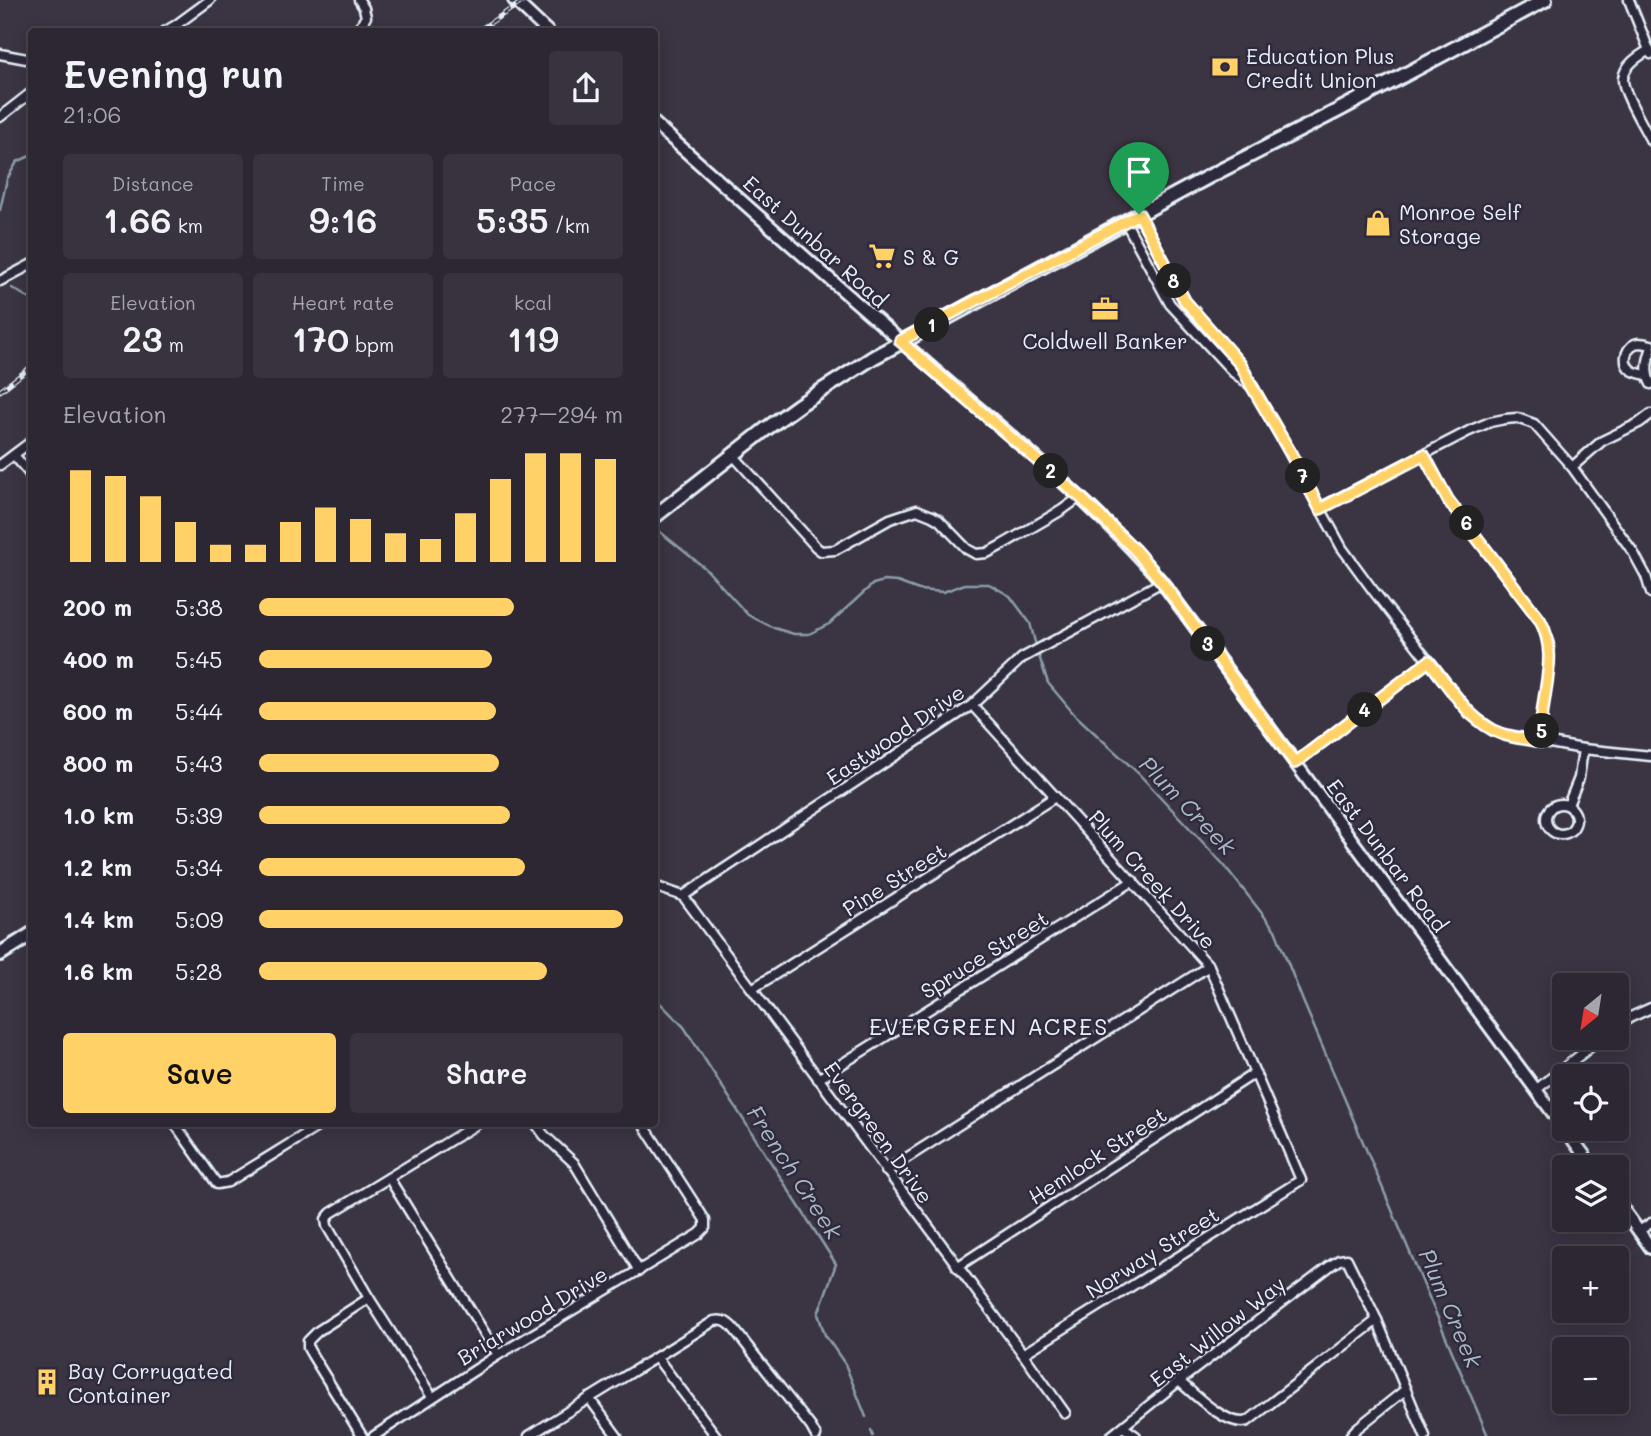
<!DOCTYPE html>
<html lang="en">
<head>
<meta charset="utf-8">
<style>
  body { margin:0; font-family:Mali,sans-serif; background:#38333e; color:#f1f3f6; height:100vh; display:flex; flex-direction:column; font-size:26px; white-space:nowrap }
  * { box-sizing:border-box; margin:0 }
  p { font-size:23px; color:#a6a5ac }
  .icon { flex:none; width:38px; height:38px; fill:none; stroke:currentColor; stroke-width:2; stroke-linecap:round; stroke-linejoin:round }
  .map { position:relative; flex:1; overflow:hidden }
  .panel { position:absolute; left:28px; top:28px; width:630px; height:1099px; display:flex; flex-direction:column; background:#2c2732; border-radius:7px; box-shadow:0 4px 18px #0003,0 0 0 2px #48444d }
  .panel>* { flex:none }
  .needle { width:46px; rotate:210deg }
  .fabs { position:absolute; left:1552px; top:973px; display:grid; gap:14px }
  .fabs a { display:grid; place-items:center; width:77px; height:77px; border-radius:7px; background:#2c2732; box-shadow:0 4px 18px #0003,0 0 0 2px #48444d; font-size:35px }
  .pin { position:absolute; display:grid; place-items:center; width:60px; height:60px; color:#fff; margin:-72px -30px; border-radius:50% 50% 50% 0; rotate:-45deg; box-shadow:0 0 7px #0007 }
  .pin .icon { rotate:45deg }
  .km { position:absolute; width:35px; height:35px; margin:-18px; border-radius:50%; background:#222; color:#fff; font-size:19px; line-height:35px; text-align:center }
  .round { display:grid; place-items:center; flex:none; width:74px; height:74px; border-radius:7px; background:#38333e }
  .summary { display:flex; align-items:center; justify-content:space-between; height:119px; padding:0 35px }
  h1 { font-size:38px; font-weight:600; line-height:52px }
  .stats { display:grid; grid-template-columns:repeat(3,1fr); gap:10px; height:119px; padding:7px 35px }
  .stats div { display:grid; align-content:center; border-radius:7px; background:#38333e; text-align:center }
  .stats b { font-size:35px; font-weight:600 }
  .stats small { font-size:19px; font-weight:400 }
  .stats p { font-size:19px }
  .chart { height:196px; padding:14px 35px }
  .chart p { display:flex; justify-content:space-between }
  .chart svg { width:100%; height:126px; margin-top:7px; stroke:#ffd166; stroke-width:6 }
  .cta { display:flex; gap:14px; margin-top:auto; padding:14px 35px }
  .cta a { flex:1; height:80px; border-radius:7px; background:#ffd166; color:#111; font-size:28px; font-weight:600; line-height:80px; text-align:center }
  .cta a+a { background:#38333e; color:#f1f3f6 }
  ul { padding:0 35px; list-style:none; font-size:23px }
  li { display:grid; grid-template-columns:112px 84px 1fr; align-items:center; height:52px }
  li i { height:18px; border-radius:9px; background:#ffd166 }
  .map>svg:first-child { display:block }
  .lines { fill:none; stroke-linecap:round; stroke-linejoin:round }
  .stream { stroke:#8b9eaa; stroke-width:2.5 }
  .street-casing { stroke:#e8f1f8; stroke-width:13 }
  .secondary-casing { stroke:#e8f1f8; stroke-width:16 }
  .primary-casing { stroke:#e8f1f8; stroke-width:18 }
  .street { stroke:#2f2a3d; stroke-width:8 }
  .secondary { stroke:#2f2a3d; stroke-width:10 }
  .primary { stroke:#2f2a3d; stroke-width:12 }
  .rail-casing { stroke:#e8f1f8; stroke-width:5 }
  .rail { stroke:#2f2a3d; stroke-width:2.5; stroke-dasharray:8; stroke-linecap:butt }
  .route-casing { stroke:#fff; stroke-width:14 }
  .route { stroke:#ffd166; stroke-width:9 }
  .labels { text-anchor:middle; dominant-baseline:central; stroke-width:5; stroke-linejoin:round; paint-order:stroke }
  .poi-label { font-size:21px; fill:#e8f1f8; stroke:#2f2a3d; text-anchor:start }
  .street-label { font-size:21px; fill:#e8f1f8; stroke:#2f2a3d }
  .water-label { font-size:23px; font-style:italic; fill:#aab9c4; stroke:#2f2a3d }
  .neighbourhood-label { font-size:23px; letter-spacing:2px; fill:#e8f1f8; stroke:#2f2a3d }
</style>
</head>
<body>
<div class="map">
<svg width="1651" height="1436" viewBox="0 0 1651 1436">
  <rect width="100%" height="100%" fill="#3b3443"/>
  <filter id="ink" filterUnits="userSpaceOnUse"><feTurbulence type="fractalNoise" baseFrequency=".0143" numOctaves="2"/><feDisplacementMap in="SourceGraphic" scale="14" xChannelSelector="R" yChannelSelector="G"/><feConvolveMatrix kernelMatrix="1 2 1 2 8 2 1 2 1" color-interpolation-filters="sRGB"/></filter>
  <g filter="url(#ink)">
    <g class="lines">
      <g class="stream">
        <polyline points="0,210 7,179 17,162 32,155"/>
        <polyline points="12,288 32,300"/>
        <polyline points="654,527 706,569 748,615 774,628 794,634 809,634 829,624 873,584 884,581 897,582 919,590 943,592 965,584 989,584 1010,596 1030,623 1036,646"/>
        <polyline points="1038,653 1048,683 1074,714 1138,773 1224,865 1275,930 1303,1001 1488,1436"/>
        <polyline points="654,997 684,1027 836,1264 818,1314 825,1335 845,1364 866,1417"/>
        <polyline points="871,1430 873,1436"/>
      </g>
      <g class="street-casing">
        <g id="street">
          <polyline points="1629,0 1649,50"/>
          <polyline points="164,32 176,25 210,0"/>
          <polyline points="356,32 366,17 364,8 359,0"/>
          <polyline points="0,54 32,60"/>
          <path d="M1651,54L1649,50C1639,56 1624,65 1623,79C1622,91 1645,129 1651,141"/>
          <polyline points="0,117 32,92"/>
          <polyline points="1139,214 1185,301 1241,365 1342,548 1372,589 1470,714 1493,730 1506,735 1583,749 1651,756"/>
          <polyline points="1125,221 1170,304 1233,372 1249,384"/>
          <polyline points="0,281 32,264"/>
          <path d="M1651,350C1647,362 1645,373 1651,384"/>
          <path d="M1647,375C1642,374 1634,373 1630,369C1621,361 1627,344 1639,343C1643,343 1647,344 1651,345"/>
          <polyline points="14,455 29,473 32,480"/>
          <polyline points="733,455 816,547 821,551 835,550 890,519 917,510 932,516 939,520 967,549 976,554 987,553 1000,546 1062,510 1080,497"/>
          <path d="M1424,455L1448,500L1540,620C1556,650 1547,677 1543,708C1541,719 1542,730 1540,742"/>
          <polyline points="0,465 32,441"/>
          <polyline points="1572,467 1602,441 1639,423 1651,414"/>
          <polyline points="1320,508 1469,431 1490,422 1505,419 1517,418 1534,424 1572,467 1633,552 1646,576 1651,593"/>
          <polyline points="972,705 1209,966 1301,1180 1023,1354"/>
          <polyline points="1295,763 1429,661"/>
          <circle cx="1561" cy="819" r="15"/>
          <polyline points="1568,805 1579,778 1583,749"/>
          <polyline points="654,886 683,896 1023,1354 1065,1413"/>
          <polyline points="683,896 972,705 1022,658 1162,582"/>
          <polyline points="752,989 1055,797"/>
          <polyline points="1617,1026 1631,1017 1651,1008"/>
          <polyline points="818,1079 1133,881"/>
          <polyline points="1537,1089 1602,1038"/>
          <polyline points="175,1124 217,1184 228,1182 322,1124"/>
          <polyline points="536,1124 544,1135 574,1163 639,1271"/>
          <polyline points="886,1171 1209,966"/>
          <polyline points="389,1178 498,1355"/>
          <polyline points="1639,1231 1651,1223"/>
          <polyline points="957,1267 1255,1073"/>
          <polyline points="657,1358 716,1436"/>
          <path d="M1179,1381C1194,1394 1228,1428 1248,1421L1377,1320"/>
          <polyline points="432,1397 369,1298 327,1226 326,1219 331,1213 477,1124"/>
          <polyline points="589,1398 617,1436"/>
          <polyline points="1123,1427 1136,1436"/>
          <polyline points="362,1436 312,1355 308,1348 308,1341 318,1331 369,1298"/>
          <polyline points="374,1436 498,1355 699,1234 705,1228 705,1220 643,1124"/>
          <path d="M529,1436C590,1397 653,1360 714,1321C723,1319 728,1322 734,1329L811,1427L816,1436"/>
          <polyline points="1111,1436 1179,1381 1330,1266 1339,1260 1347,1259 1377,1320 1425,1436"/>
          <polyline points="1350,1436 1356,1429 1405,1390"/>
        </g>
      </g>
      <g class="secondary-casing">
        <g id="secondary">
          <polyline points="514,0 548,32"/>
          <path d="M654,123C747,206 839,288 933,369C1012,438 1094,503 1162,582L1564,1128"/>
          <polyline points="1565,1129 1593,1167"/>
          <polyline points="1617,1201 1651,1248"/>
        </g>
      </g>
      <g class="primary-casing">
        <g id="primary">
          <polyline points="654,517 766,429 799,405 874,357 1208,177 1337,111 1545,0"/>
          <polyline points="0,954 32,934"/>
        </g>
      </g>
      <use href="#street" class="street"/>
      <use href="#secondary" class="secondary"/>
      <use href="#primary" class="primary"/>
      <g class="rail-casing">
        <g id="rail">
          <polyline points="476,32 525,0"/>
          <polyline points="0,391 32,366"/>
        </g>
      </g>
      <use href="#rail" class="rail"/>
    </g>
  </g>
  <g class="lines" filter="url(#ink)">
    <g class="route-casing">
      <path id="route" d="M1139,214L1185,301L1241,365L1252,387L1289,450L1320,509L1424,455L1448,500L1540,620C1556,650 1547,676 1543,708C1541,719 1542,730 1540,742C1528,739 1514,738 1502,734C1469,722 1450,687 1429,661L1295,763L1162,582L1135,550L1080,497L900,341Z"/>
    </g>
    <use href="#route" class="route"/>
  </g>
  <defs>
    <g id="bank-bare" transform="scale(2.1)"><path d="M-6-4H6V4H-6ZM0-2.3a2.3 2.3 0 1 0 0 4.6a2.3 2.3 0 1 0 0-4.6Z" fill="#ffd166" stroke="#2f2a3d" stroke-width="2.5" paint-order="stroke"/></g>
    <g id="shop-bare" transform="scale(2.1)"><path d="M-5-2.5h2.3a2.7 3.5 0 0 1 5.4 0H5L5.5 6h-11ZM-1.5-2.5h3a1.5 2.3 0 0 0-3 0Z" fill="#ffd166" stroke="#2f2a3d" stroke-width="2.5" paint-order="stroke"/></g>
    <g id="supermarket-bare" transform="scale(2.1)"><path d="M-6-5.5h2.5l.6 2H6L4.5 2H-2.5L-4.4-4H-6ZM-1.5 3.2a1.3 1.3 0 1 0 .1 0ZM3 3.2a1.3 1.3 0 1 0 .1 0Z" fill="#ffd166" stroke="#2f2a3d" stroke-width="2.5" paint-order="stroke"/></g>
    <g id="office-bare" transform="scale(2.1)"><path d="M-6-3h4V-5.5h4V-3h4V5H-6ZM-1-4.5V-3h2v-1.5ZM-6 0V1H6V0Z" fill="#ffd166" stroke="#2f2a3d" stroke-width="2.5" paint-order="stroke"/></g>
    <g id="building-bare" transform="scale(2.1)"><path d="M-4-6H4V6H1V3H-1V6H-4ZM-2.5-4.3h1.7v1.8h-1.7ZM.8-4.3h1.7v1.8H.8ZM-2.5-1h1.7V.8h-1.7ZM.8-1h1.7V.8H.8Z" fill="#ffd166" stroke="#2f2a3d" stroke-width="2.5" paint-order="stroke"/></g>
  </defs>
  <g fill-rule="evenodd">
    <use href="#bank-bare" x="1225" y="67"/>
    <use href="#shop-bare" x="1378" y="223"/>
    <use href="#supermarket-bare" x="882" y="256"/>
    <use href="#office-bare" x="1105" y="309"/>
    <use href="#building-bare" x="47" y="1382"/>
  </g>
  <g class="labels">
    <g class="poi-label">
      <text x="1246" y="55">Education Plus<tspan x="1246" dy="24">Credit Union</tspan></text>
      <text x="1399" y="211">Monroe Self<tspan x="1399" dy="24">Storage</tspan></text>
      <text x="903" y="256">S &amp; G</text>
      <text x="1105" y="340" text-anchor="middle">Coldwell Banker</text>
      <text x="68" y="1370">Bay Corrugated<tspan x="68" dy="24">Container</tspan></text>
    </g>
    <g class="street-label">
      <text transform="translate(816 241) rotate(42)">East Dunbar Road</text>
      <text transform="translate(895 734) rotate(-34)">Eastwood Drive</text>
      <text transform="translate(1388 855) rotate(53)">East Dunbar Road</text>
      <text transform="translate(894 879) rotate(-32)">Pine Street</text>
      <text transform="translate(1153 879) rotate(48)">Plum Creek Drive</text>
      <text transform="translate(984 954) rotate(-32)">Spruce Street</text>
      <text transform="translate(879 1132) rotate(54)">Evergreen Drive</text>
      <text transform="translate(1097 1155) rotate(-33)">Hemlock Street</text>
      <text transform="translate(1152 1252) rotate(-32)">Norway Street</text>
      <text transform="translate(532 1315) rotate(-31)">Briarwood Drive</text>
      <text transform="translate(1217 1331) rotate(-38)">East Willow Way</text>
    </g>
    <g class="water-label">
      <text transform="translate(1188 805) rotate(46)">Plum Creek</text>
      <text transform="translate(795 1172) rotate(57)">French Creek</text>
      <text transform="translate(1451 1308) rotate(67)">Plum Creek</text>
    </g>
    <g class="neighbourhood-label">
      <text x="989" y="1026">EVERGREEN ACRES</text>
    </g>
  </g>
</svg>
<div class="fabs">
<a><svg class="needle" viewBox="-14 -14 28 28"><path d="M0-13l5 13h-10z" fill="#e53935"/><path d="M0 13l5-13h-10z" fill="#a6a5ac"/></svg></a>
<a><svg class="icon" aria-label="locate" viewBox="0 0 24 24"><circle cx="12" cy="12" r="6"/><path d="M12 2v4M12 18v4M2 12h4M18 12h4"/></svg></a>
<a><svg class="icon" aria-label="layers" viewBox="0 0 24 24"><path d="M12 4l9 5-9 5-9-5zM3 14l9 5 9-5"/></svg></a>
<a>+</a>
<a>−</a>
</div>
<div class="pin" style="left:1139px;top:214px;background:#1e9e55"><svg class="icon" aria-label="arrive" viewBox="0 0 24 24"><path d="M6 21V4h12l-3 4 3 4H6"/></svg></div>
<b class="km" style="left:932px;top:325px">1</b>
<b class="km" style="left:1051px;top:471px">2</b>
<b class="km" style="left:1208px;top:644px">3</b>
<b class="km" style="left:1365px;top:710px">4</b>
<b class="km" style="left:1542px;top:731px">5</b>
<b class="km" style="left:1467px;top:523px">6</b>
<b class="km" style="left:1303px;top:476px">7</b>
<b class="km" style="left:1174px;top:281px">8</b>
<section class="panel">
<div class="summary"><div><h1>Evening run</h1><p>21:06</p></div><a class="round"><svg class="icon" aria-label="share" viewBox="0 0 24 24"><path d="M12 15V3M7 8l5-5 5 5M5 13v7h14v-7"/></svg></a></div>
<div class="stats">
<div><p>Distance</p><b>1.66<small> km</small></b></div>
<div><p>Time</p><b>9:16</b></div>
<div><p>Pace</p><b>5:35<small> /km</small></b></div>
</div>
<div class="stats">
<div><p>Elevation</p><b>23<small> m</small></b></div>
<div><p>Heart rate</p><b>170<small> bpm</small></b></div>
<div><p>kcal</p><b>119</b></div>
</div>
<div class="chart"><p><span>Elevation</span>277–294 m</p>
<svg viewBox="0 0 160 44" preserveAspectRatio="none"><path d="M5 44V12M15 44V14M25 44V21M35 44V30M45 44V38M55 44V38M65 44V30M75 44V25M85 44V29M95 44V34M105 44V36M115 44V27M125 44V15M135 44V6M145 44V6M155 44V8"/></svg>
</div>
<ul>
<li><b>200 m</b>5:38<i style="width:70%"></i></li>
<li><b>400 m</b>5:45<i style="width:64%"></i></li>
<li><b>600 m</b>5:44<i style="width:65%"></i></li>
<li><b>800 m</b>5:43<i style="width:66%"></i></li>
<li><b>1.0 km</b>5:39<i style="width:69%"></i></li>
<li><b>1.2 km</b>5:34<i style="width:73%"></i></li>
<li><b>1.4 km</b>5:09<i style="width:100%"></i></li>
<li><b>1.6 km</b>5:28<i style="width:79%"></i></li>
</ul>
<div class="cta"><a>Save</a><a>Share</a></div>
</section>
</div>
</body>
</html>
